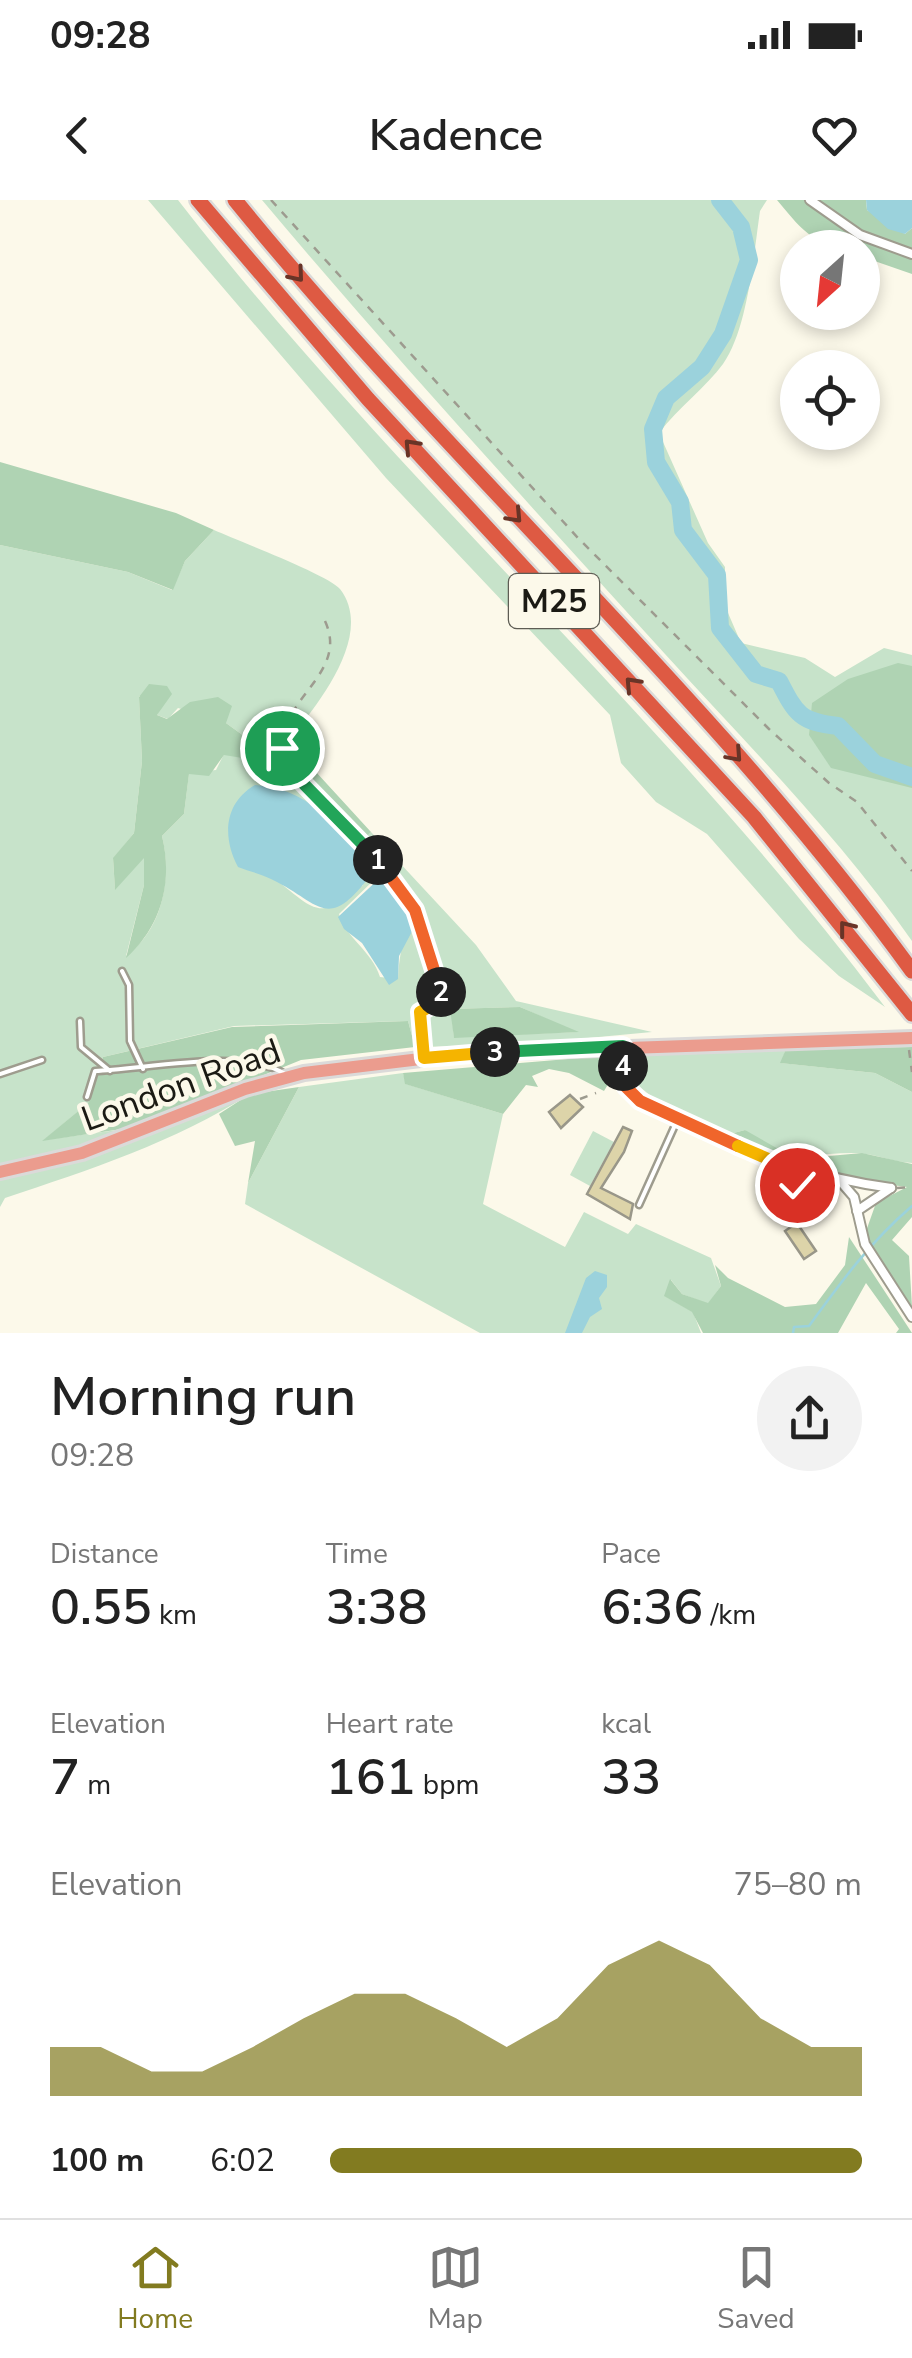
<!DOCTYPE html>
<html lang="en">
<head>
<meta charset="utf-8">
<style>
  body { margin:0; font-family:"Nunito Sans",sans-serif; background:#f2f2f2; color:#222; height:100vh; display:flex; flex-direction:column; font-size:38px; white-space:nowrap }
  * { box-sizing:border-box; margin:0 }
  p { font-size:32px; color:#767676 }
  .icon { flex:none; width:55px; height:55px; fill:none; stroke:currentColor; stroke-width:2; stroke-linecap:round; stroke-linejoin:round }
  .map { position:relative; height:1133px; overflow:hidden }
  .details { display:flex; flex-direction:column; background:#fff; flex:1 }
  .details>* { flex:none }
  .needle { width:65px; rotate:207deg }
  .fabs { position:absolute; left:780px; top:30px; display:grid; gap:20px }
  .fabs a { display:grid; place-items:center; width:100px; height:100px; border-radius:50%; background:#fff; box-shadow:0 5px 15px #0003; font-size:50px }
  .pin { position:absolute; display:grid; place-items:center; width:85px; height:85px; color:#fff; margin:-42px; border:5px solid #fff; border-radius:50%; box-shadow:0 2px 10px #0007 }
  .km { position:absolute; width:50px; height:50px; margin:-25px; border-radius:50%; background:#222; color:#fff; font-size:28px; line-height:50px; text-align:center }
  .round { display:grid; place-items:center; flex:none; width:105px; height:105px; border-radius:52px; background:#f2f2f2 }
  .summary { display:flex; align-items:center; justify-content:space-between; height:170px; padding:0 50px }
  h1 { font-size:55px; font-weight:600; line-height:75px }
  .metrics { display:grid; grid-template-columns:repeat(3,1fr); gap:15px; height:170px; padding:10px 50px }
  .metrics div { display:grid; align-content:center }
  .metrics b { font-size:50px; font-weight:600 }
  .metrics small { font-size:28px; font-weight:400 }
  .metrics p { font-size:28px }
  .chart { height:280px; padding:20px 50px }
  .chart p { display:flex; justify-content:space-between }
  .chart svg { width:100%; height:180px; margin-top:10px; fill:#827b20; opacity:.7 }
  ul { padding:0 50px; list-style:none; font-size:32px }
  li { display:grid; grid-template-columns:160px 120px 1fr; align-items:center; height:75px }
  li i { height:25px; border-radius:12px; background:#827b20 }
  .status { display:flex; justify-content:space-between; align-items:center; height:70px; padding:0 50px; background:#fff; direction:ltr }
  .status svg { height:28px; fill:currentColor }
  header { display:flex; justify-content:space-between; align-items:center; height:130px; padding:0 50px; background:#fff; font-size:45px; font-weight:600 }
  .dock { display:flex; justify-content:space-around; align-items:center; height:140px; border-top:2px solid #e0e0e0; background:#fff; font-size:28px; color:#767676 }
  .dock a { display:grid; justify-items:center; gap:5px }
  .dock .on { color:#827b20 }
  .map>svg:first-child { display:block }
  .green { fill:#c7e3ca; fill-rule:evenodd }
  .forest { fill:#afd3b3 }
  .water { fill:#9bd2dc }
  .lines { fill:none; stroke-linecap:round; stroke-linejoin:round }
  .stream { stroke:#9bd2dc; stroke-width:2.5 }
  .river { stroke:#9bd2dc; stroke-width:18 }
  .building { fill:#ddd4a9; stroke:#999789; stroke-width:2.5 }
  .lane-casing { stroke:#9e9c8e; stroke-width:9 }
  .street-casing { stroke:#9e9c8e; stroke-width:12 }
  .primary-casing { stroke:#dbdad9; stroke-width:18 }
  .highway-casing { stroke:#dbdad9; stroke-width:20 }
  .path { stroke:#9d9b8f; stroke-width:2.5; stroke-dasharray:8 8; stroke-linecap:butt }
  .lane { stroke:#fff; stroke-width:4 }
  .street { stroke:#fff; stroke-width:8 }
  .primary { stroke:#eb9c8e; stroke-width:12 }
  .highway { stroke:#de5a43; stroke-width:15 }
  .oneway { stroke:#693427 }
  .split-1-casing { stroke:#fff; stroke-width:20 }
  .split-2-casing { stroke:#fff; stroke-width:20 }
  .split-3-casing { stroke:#fff; stroke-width:20 }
  .split-4-casing { stroke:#fff; stroke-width:20 }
  .split-5-casing { stroke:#fff; stroke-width:20 }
  .split-6-casing { stroke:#fff; stroke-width:20 }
  .split-1 { stroke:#22a559; stroke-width:12 }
  .split-2 { stroke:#f0652b; stroke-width:12 }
  .split-3 { stroke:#f5b400; stroke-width:12 }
  .split-4 { stroke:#22a559; stroke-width:12 }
  .split-5 { stroke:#f0652b; stroke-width:12 }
  .split-6 { stroke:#f5b400; stroke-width:12 }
  .labels { text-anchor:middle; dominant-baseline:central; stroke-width:9; stroke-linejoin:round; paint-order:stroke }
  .shield { fill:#fcf9ea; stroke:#5e5d54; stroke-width:2.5 }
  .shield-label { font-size:32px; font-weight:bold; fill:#1b1a14 }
  .street-label { font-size:35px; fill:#1b1a14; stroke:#fcf9ea }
</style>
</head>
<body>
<div class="status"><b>09:28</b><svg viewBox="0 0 49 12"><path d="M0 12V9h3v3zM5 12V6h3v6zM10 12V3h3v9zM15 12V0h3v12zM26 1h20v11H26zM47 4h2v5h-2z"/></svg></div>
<header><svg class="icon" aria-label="back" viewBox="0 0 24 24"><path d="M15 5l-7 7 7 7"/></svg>Kadence<svg class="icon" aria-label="heart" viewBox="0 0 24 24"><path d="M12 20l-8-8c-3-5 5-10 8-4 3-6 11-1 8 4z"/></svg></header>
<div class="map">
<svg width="912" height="1133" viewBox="0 0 912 1133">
  <rect width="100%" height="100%" fill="#fcf9ea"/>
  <g class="green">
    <path d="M148,0H178C398,283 670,520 885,807L839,776L799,739L707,634L656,602L621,563L610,515L386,278Z"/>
    <path d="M262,0H767L760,11C754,52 748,129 723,164C707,186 678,208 659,233L708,343L725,367V406L741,443L805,458L835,477L884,448L912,455V741C840,638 749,546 665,454C529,304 392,155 262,0Z"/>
    <path d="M214,330C236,340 329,375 340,389C374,433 321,500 294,534L261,530L248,539L226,523L178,508L168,519L157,515L163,501L139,496L142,561L134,633L113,659L115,689L144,656V685L126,756C163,729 172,678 162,636L184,614L189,573L216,570L224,554L267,562L278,554L361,643L371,632L476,745L516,801L652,832L513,845L415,847L408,821L234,826L103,857L88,903L44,940L132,928L76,949L0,964V345L128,372L172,390L185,361ZM320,610L336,626L363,685C320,715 323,718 279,682ZM377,677L394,682C414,719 399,743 398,779L380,777C372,751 346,738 339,714ZM520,807L576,832L454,837L451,809Z"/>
    <path d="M786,849L781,863L875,873L912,892V963C893,962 875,954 857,953C817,952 775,966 745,930L726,935L661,904L631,880L630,864L643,850Z"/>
    <polygon points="403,873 406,884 503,914 483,1004 565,1047 584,1012 628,1034 636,1024 711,1058 721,1086 708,1104 682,1094 671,1080 665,1096 693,1112 701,1133 480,1133 245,1004 248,983 299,887"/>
    <path d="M250,894C175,942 89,970 5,998L0,1007V974Z"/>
    <polygon points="593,931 614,942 590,986 570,975"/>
  </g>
  <g class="forest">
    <path d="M777,0H866L867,10L905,34L912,28V74L863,57L862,48C815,47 806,35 777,0Z"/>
    <polygon points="0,262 176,313 214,330 185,361 173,390 128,372 0,345"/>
    <polygon points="898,463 912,466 912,588 831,568 809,535 812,503 848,479"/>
    <path d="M149,484L167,486L172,494L157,515L167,519L190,502L218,497L232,506L226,523L248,539L261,530L296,529L294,548L371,632L361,643L279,554L267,562L224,555L209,576L189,574L184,614L162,636C173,681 162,726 126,758L144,685V658L115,690L113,658L134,633L142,561L139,497Z"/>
    <polygon points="520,807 579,832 454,838 450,809"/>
    <polygon points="408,821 415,847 301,860 135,927 42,941 88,903 103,857 232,827"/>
    <polygon points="912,847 912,892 875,873 780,863 786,849"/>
    <polygon points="604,856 613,876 604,891 569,873 549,869 532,876 538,887 526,885 503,914 405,884 403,873"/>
    <polygon points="299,887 248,983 255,941 235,946 219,914 250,894"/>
    <path d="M745,930L796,959L862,953L912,964V1017L892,1040L909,1056L912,1107L865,1034L876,1003L907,987C842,980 786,961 726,935Z"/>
    <polygon points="849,1037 912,1133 896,1133 899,1129 866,1083 838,1133 703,1133 692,1112 664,1096 670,1079 682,1094 708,1103 721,1086 715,1065 728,1078 785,1107 816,1104 845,1065"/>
  </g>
  <g class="water">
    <polygon points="866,0 912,0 912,28 905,34 888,29 867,10"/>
    <path d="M255,585C306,588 335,623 369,658L370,676C328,731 321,705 277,682C265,675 251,672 238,667C222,637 224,603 255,585Z"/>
    <path d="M383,675C398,683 413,706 416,724L399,756L398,779L389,785L362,743L344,729L338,717Z"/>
    <polygon points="595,1071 607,1075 607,1087 599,1098 602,1109 590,1117 582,1133 565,1133 586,1078"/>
  </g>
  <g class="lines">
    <path class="stream" d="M793,1133L794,1127L809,1126C841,1082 870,1042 912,1006"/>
    <path class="river" d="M720,0L741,27L749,60L723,134L702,167L666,198L653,229L656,262L680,302L683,330L717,375L720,428L756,474L779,481C796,514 800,522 838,526L875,564L912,577"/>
  </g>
  <g class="building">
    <polygon points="570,895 583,907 561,928 549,912"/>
    <polygon points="623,927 632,931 624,952 601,988 633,1004 630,1019 587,994"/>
    <polygon points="777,991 805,1013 797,1023 816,1051 804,1059 785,1031 795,1024 772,997"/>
  </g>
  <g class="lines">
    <g class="lane-casing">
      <g id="lane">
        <polyline points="122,771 129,785 130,841 143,869"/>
        <polyline points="80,821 81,847 110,871"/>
        <polyline points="0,874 42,860"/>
        <path d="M87,897L95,871C145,869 245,848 285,874"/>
        <path d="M787,967L785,974C806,993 817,1002 840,981"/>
        <polyline points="639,1005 676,923"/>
      </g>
    </g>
    <g class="street-casing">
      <g id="street">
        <polyline points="810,0 860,35 912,54"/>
        <path d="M623,849C623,862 621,883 631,893C644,908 668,915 685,923C753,955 817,978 891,988"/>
        <polyline points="841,982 854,997 865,1044 912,1117"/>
        <polyline points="857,1011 891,988"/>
      </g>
    </g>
    <g class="primary-casing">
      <polyline id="primary" points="0,972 82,953 245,889 304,873 462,854 912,838"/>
    </g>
    <g class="highway-casing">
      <g id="highway">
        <polyline points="198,0 368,199 754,617 912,814"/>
        <path d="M235,0C450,265 711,494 912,771"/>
      </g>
    </g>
    <g class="path">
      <polyline points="271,0 578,338 769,529 829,583 857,602 912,671"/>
      <path d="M325,421C349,473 281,497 282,548C303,598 354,631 388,671C419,706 429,748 441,792L438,802L420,812L423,847"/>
      <polyline points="909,850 912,872"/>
      <polyline points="580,899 596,893"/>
      <polyline points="897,988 912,987"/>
    </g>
    <use href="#lane" class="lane"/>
    <use href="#street" class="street"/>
    <use href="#primary" class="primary"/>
    <use href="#highway" class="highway"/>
  </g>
  <defs><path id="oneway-chevron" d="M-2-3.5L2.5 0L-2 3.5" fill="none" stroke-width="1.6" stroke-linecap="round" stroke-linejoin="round" transform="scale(2.5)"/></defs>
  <g class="oneway">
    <use href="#oneway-chevron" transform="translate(297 75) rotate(50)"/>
    <use href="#oneway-chevron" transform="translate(411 246) rotate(-133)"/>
    <use href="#oneway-chevron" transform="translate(515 316) rotate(47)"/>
    <use href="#oneway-chevron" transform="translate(632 484) rotate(-133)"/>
    <use href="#oneway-chevron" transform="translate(735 555) rotate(48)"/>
    <use href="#oneway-chevron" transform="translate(846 728) rotate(-128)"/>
  </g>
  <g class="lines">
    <g class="split-1-casing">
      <polyline id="split-1" points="282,548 298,578 378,660"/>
    </g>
    <g class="split-2-casing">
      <polyline id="split-2" points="378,660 415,710 441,792"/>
    </g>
    <g class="split-3-casing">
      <polyline id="split-3" points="441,792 438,802 420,812 424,858 495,852"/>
    </g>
    <g class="split-4-casing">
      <polyline id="split-4" points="495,852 623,846 623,866"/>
    </g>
    <g class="split-5-casing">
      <polyline id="split-5" points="623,866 626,887 640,901 738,946"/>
    </g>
    <g class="split-6-casing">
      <polyline id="split-6" points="738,946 787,967 785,974 797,985"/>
    </g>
    <use href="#split-1" class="split-1"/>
    <use href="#split-2" class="split-2"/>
    <use href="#split-3" class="split-3"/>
    <use href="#split-4" class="split-4"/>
    <use href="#split-5" class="split-5"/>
    <use href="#split-6" class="split-6"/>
  </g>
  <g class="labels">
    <rect class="shield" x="509" y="374" width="90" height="54" rx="8"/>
    <g class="shield-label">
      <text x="554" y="401">M25</text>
    </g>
    <g class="street-label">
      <text transform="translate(181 885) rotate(-20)">London Road</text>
    </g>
  </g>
</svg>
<div class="fabs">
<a><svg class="needle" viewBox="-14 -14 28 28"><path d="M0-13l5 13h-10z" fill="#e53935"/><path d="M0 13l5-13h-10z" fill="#767676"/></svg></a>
<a><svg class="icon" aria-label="locate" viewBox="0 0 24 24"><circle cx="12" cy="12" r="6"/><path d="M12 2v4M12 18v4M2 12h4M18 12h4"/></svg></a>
</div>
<div class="pin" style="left:282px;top:548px;background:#1e9e55"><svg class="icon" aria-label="arrive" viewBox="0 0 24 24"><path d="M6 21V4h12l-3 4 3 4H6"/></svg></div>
<div class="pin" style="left:797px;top:985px;background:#d93025"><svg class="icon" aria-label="check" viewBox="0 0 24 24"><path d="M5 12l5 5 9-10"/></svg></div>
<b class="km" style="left:378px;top:660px">1</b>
<b class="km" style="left:441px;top:792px">2</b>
<b class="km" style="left:495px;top:852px">3</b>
<b class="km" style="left:623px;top:866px">4</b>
</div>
<section class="details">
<div class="summary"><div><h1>Morning run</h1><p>09:28</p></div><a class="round"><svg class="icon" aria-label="share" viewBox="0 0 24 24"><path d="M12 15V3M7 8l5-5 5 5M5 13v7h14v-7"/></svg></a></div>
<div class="metrics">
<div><p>Distance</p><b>0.55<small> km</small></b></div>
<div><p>Time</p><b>3:38</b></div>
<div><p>Pace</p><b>6:36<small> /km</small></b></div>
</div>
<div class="metrics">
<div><p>Elevation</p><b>7<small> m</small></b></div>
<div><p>Heart rate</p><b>161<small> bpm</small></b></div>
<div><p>kcal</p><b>33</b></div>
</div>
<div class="chart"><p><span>Elevation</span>75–80 m</p>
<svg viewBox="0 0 160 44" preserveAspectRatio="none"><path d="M0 44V32L10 32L20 38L30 38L40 32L50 25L60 19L70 19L80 25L90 32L100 25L110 12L120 6L130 12L140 25L150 32L160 32V44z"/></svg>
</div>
<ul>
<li><b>100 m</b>6:02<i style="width:100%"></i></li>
</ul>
</section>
<nav class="dock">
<a class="on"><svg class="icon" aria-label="home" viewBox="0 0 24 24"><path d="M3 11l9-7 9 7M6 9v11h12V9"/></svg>Home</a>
<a><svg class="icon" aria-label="map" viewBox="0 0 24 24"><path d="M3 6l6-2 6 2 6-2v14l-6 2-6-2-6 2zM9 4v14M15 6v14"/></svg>Map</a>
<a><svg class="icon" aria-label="saved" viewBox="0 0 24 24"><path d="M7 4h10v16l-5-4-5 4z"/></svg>Saved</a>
</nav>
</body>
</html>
